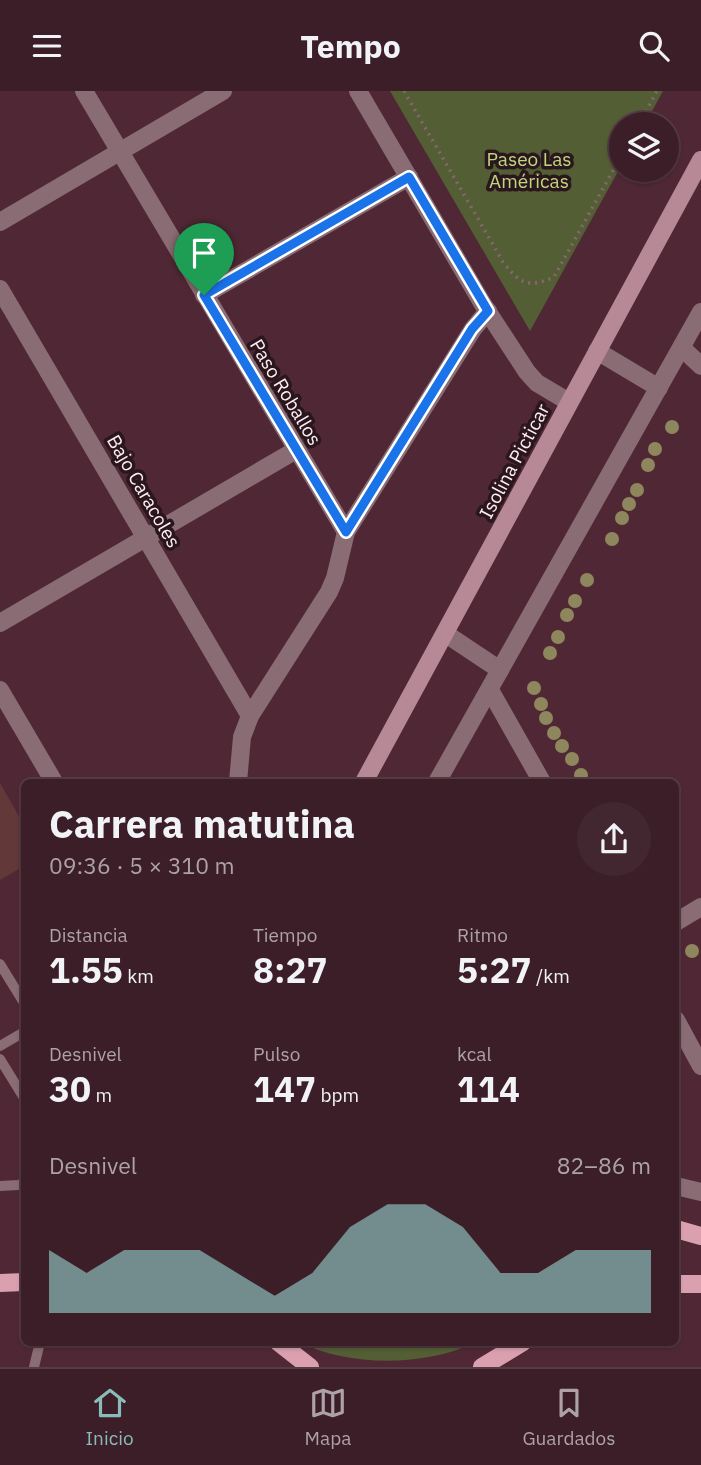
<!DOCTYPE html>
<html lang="es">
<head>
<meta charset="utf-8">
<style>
  body { margin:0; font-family:"IBM Plex Sans",sans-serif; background:#432730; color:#f1f3f6; height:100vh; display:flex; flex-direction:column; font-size:26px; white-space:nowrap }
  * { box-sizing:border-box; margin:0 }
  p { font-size:23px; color:#aca2a8 }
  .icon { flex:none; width:38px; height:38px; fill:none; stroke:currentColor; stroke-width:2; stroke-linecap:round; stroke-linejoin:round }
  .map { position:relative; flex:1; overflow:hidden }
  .sheet { position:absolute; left:21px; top:688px; width:658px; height:567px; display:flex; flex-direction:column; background:#3c1e28; border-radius:10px; box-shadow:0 2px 5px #0004,0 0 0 2px #553c45 }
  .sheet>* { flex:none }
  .buttons { position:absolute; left:609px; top:21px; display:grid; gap:14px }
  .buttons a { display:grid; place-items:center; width:70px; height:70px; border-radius:50%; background:#3c1e28; box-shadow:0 2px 5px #0004,0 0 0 2px #553c45; font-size:35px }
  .pin { position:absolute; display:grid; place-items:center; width:60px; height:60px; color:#fff; margin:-72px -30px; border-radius:50% 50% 50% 0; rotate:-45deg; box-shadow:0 0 7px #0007 }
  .pin .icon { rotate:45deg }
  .round { display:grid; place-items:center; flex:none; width:74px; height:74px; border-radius:37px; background:#432730 }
  .summary { display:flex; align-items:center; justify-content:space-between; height:119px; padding:0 28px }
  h1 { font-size:38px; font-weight:700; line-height:52px }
  .figures { display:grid; grid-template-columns:repeat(3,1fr); gap:10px; height:119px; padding:7px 28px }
  .figures div { display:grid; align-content:center }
  .figures b { font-size:35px; font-weight:700 }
  .figures small { font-size:19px; font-weight:400 }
  .figures p { font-size:19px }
  .chart { height:196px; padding:14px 28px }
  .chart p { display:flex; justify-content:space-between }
  .chart svg { width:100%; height:126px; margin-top:7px; fill:#8bbbb9; opacity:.7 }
  header { display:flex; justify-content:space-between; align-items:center; height:91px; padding:0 28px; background:#3c1e28; font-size:32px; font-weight:700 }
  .tabs { display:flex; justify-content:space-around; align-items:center; height:98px; border-top:2px solid #553c45; background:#3c1e28; font-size:19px; color:#aca2a8 }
  .tabs a { display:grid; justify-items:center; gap:4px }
  .tabs .selected { color:#8bbbb9 }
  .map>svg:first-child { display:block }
  .green { fill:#545e34 }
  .building { fill:#633838 }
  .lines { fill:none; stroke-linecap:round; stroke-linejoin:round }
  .path { stroke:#876671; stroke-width:3.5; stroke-dasharray:2 5; stroke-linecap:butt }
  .service { stroke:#896c74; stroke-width:10 }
  .minor { stroke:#896c74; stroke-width:18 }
  .tertiary { stroke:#896c74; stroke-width:18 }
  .secondary { stroke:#b78996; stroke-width:18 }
  .primary { stroke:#daa0b0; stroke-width:18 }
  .tree { fill:#8e875d }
  .route-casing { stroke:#fff; stroke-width:14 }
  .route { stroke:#1a73e8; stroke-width:9 }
  .labels { text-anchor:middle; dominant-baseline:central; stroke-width:7; stroke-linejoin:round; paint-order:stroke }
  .park-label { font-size:19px; fill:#c0d57e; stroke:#2a171d }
  .street-label { font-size:19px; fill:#feedf2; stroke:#2a171d }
</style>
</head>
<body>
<header><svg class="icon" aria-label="menu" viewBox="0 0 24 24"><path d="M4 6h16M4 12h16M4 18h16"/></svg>Tempo<svg class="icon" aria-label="search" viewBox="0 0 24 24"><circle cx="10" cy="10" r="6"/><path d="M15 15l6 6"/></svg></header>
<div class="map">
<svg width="701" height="1276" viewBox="0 0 701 1276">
  <rect width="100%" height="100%" fill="#502835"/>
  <g class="green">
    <polygon points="390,0 663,0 645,33 621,33 621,75 530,240"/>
    <path d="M300,1251H476C426,1276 347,1276 300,1251Z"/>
  </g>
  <polygon class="building" points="0,692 24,734 24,775 0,789"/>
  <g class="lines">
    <g class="path">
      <path d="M404,0L503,171C520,192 526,198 554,186L621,65"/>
      <polyline points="639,33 657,0"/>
    </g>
    <g class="service">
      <polyline points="0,873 24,912"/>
      <polyline points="0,955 24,941"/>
      <polyline points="0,968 24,1007"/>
      <polyline points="0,1095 19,1094 24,1091"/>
      <polyline points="34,1276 40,1251"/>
    </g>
    <g class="minor">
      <polyline points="84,0 346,441"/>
      <polyline points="358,0 484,215 527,281 537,292 569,311"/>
      <polyline points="0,131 223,0"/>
      <polyline points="0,198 250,625"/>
      <polyline points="204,204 409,86"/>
      <polyline points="682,257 701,275"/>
      <polyline points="597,260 659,297"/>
      <polyline points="0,532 296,359"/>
      <polyline points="446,543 500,579"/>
      <polyline points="490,599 542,691"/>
      <polyline points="238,691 242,646 250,625 329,501 335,487 346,441 473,238 488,220"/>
      <polyline points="437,691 701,221"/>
      <polyline points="676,831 701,816"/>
      <polyline points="676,929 701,975"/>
      <polyline points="676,1095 701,1101"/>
    </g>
    <polyline class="tertiary" points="0,599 54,691"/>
    <polyline class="secondary" points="364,691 701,69"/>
    <g class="primary">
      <polyline points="676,1138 701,1145"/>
      <polyline points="0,1192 24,1191"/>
      <polyline points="676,1193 701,1193"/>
      <polyline points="278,1251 310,1276"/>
      <polyline points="482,1276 523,1251"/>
    </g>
  </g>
  <g class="tree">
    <circle cx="672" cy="336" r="7"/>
    <circle cx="655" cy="358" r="7"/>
    <circle cx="648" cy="374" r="7"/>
    <circle cx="637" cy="399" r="7"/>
    <circle cx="629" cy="413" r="7"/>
    <circle cx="622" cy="427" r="7"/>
    <circle cx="612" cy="448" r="7"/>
    <circle cx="587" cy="489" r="7"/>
    <circle cx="575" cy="510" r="7"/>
    <circle cx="567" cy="524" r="7"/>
    <circle cx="558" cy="546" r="7"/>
    <circle cx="550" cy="562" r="7"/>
    <circle cx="534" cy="597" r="7"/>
    <circle cx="541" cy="613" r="7"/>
    <circle cx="546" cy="627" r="7"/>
    <circle cx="554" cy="642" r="7"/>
    <circle cx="562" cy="655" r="7"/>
    <circle cx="572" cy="668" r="7"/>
    <circle cx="581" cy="684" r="7"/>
    <circle cx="692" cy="860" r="7"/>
  </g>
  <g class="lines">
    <g class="route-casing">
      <polygon id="route" points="409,86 488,220 472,238 346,441 204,204"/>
    </g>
    <use href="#route" class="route"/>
  </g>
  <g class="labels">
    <g class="park-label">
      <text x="529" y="68">Paseo Las<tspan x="529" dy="22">Américas</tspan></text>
    </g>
    <g class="street-label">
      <text transform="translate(286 301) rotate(59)">Paso Roballos</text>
      <text transform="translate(514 370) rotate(-62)">Isolina Picticar</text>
      <text transform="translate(144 400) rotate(60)">Bajo Caracoles</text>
    </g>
  </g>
</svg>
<div class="buttons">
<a><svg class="icon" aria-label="layers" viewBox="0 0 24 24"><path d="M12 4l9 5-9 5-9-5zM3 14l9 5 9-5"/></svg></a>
</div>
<div class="pin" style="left:204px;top:204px;background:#1e9e55"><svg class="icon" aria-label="arrive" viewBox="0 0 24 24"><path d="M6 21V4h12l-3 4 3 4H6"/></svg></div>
<section class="sheet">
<div class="summary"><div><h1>Carrera matutina</h1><p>09:36 · 5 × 310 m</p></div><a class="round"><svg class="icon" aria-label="share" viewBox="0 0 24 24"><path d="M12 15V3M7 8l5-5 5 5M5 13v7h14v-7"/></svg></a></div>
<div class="figures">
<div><p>Distancia</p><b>1.55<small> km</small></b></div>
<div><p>Tiempo</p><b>8:27</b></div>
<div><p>Ritmo</p><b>5:27<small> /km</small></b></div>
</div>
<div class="figures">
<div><p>Desnivel</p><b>30<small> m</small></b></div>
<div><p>Pulso</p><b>147<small> bpm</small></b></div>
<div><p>kcal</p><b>114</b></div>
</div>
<div class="chart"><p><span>Desnivel</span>82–86 m</p>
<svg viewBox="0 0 160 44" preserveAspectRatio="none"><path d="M0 44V22L10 30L20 22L30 22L40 22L50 30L60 38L70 30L80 14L90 6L100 6L110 14L120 30L130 30L140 22L150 22L160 22V44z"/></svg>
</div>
</section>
</div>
<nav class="tabs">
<a class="selected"><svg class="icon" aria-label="home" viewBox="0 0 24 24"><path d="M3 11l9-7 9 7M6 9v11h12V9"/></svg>Inicio</a>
<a><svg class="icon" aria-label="map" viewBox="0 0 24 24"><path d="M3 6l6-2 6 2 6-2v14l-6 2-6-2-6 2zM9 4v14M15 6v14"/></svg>Mapa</a>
<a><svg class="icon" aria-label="saved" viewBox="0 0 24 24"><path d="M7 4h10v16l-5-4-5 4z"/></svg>Guardados</a>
</nav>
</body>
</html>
